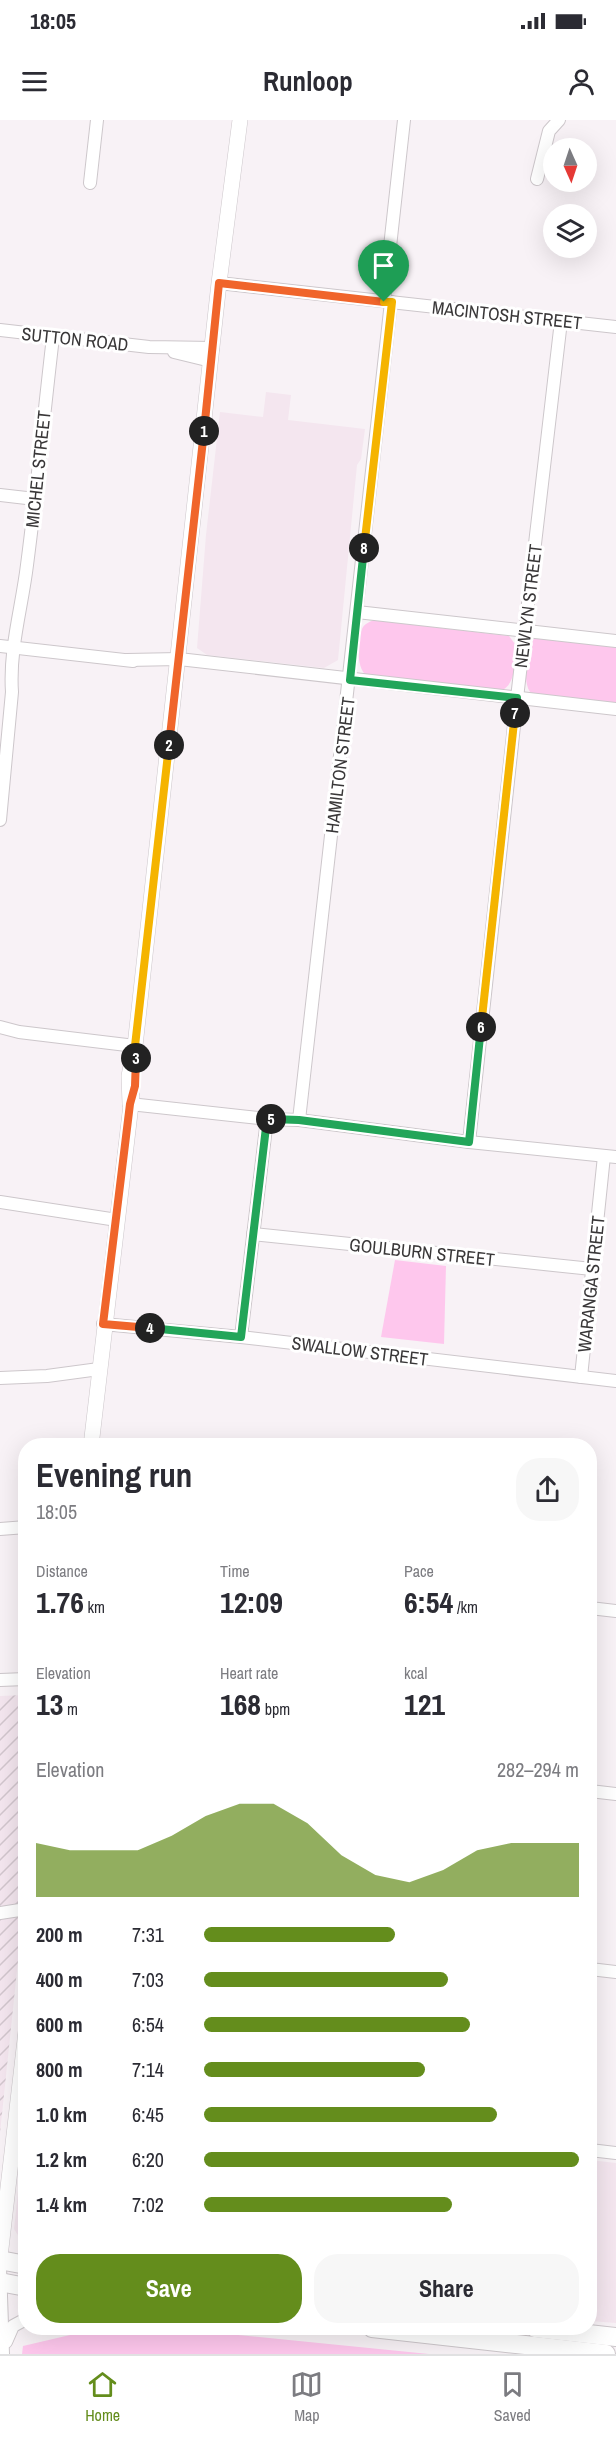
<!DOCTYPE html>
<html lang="en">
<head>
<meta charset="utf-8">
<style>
  body { margin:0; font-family:"Archivo Narrow",sans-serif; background:#f7f7f7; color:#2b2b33; height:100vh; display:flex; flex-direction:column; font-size:22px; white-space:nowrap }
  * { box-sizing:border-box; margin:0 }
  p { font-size:20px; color:#7c7c81 }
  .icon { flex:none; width:33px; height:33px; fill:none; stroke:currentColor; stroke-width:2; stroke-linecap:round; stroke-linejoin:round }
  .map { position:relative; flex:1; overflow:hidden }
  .details { position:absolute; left:18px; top:1318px; width:579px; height:897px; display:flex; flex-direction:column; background:#fff; border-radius:24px; box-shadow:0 6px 24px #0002 }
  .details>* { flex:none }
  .needle { width:39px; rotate:177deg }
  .tools { position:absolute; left:543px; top:18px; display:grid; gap:12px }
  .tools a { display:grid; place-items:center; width:54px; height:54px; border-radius:50%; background:#fff; box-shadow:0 6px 24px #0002; font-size:30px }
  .pin { position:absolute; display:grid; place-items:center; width:51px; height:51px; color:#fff; margin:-62px -26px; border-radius:50% 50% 50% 0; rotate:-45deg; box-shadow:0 0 6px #0007 }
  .pin .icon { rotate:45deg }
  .km { position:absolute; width:30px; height:30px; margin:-15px; border-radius:50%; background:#222; color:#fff; font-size:16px; line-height:30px; text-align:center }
  .round { display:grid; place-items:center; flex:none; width:63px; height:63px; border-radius:24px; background:#f7f7f7 }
  .overview { display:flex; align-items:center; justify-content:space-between; height:102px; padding:0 18px }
  h1 { font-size:33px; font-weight:800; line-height:45px }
  .stats { display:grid; grid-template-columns:repeat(3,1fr); gap:9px; height:102px; padding:6px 18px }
  .stats div { display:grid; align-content:center }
  .stats b { font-size:30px; font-weight:800 }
  .stats small { font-size:16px; font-weight:400 }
  .stats p { font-size:16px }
  .chart { height:168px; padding:12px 18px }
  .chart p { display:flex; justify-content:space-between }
  .chart svg { width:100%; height:108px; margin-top:6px; fill:#648d1c; opacity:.7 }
  .primary-button { display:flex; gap:12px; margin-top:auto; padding:12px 18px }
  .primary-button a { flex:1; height:69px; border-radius:24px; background:#648d1c; color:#fff; font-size:24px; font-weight:800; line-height:69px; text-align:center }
  .primary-button a+a { background:#f7f7f7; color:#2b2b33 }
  ul { padding:0 18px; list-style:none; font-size:20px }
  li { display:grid; grid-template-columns:96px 72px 1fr; align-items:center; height:45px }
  li i { height:15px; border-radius:8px; background:#648d1c }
  .status { display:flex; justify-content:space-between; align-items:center; height:42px; padding:0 30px; background:#fff; direction:ltr }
  .status svg { height:16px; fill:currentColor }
  header { display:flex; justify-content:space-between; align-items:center; height:78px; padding:0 18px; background:#fff; font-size:27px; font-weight:800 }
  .tabs { display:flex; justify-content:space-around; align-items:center; height:84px; border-top:2px solid #e1e1e2; background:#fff; font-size:16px; color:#7c7c81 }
  .tabs a { display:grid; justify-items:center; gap:3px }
  .tabs .selected { color:#648d1c }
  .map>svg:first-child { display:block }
  .built { fill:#f4e6ef }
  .industrial { fill:url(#industrial-furrows) }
  .park { fill:#fec7ed }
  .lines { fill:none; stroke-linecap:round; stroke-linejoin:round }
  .minor-casing { stroke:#cdc7cb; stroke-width:14 }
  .major-casing { stroke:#cdc7cb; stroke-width:16 }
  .highway-casing { stroke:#cdc7cb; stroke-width:20 }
  .minor { stroke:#fff; stroke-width:12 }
  .major { stroke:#fff; stroke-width:15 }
  .highway { stroke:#fff; stroke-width:18 }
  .split-1-casing { stroke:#fff; stroke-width:12 }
  .split-2-casing { stroke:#fff; stroke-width:12 }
  .split-3-casing { stroke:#fff; stroke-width:12 }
  .split-4-casing { stroke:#fff; stroke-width:12 }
  .split-5-casing { stroke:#fff; stroke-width:12 }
  .split-6-casing { stroke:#fff; stroke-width:12 }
  .split-7-casing { stroke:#fff; stroke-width:12 }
  .split-8-casing { stroke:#fff; stroke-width:12 }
  .split-9-casing { stroke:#fff; stroke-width:12 }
  .split-1 { stroke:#f0652b; stroke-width:8 }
  .split-2 { stroke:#f0652b; stroke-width:8 }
  .split-3 { stroke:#f5b400; stroke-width:8 }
  .split-4 { stroke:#f0652b; stroke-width:8 }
  .split-5 { stroke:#22a559; stroke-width:8 }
  .split-6 { stroke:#22a559; stroke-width:8 }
  .split-7 { stroke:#f5b400; stroke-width:8 }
  .split-8 { stroke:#22a559; stroke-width:8 }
  .split-9 { stroke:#f5b400; stroke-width:8 }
  .labels { text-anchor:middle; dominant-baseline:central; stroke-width:6; stroke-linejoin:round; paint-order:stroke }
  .street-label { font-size:18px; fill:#393738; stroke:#fff }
</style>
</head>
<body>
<div class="status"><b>18:05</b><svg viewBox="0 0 49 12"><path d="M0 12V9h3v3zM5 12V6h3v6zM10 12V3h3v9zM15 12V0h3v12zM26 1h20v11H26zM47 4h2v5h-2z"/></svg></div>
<header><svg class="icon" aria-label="menu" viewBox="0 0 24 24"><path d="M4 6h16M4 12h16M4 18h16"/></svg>Runloop<svg class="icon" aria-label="person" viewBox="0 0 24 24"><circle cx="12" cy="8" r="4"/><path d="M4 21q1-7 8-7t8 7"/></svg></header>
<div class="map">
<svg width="616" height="2234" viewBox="0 0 616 2234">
  <defs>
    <pattern id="industrial-furrows" width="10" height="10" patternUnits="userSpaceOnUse" patternTransform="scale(1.5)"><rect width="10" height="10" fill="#f4e6ef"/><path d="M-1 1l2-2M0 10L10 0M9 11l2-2" fill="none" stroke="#d2c6ce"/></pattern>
  </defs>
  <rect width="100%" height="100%" fill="#f8f2f6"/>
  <g class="built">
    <polygon points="266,272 291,275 288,300 365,309 361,339 357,345 338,540 324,548 207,535 197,528 206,415 220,292 263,297"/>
    <polygon points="25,2007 26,2126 25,2126 14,2109"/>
    <polygon points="590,2040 616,2043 616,2203 590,2201"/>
  </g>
  <polygon class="industrial" points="25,1575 25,1774 0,2013 0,1576"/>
  <g class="park">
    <path d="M374,500L509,516L515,524C516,539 516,566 500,571L367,556C356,549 357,520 362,509C364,504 369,502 374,500Z"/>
    <path d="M535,517L616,525V584L531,573C522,564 525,526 535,517Z"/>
    <polygon points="395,1140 446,1146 444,1224 381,1217"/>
    <polygon points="100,2208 168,2208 429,2234 22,2234 23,2226"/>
  </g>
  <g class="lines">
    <g class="minor-casing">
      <g id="minor">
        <polyline points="537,59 549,11 559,0"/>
        <polyline points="90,63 97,0"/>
        <polyline points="219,163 616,207"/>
        <polyline points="384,181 404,0"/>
        <polyline points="0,210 149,227 213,228"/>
        <polyline points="174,232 211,241"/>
        <polyline points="0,375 35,379"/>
        <polyline points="357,492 616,521"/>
        <polyline points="0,526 133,541"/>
        <polyline points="127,540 179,539 616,589"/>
        <path d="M0,700L12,572C9,529 22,487 27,445C37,369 44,293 53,217"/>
        <polyline points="0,907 19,912 135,926"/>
        <polyline points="130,984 267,999 299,1000 469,1022 616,1037"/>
        <polyline points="299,1000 391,182"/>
        <polyline points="469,1022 517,578 561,201"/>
        <polyline points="0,1082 117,1100"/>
        <polyline points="253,1114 592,1149"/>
        <polyline points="103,1204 241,1217 616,1261"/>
        <polyline points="241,1217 267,999"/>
        <polyline points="581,1257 604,1036"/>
        <polyline points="0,1258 47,1256 99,1249"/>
        <polyline points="0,1409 26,1407"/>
        <polyline points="590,1488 616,1491"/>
        <polyline points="0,1560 26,1559"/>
        <polyline points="590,1671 616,1674"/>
        <polyline points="0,1793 26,1789"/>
        <polyline points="590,1849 616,1852"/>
        <polyline points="590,2030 616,2033"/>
        <polyline points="0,2147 3,2234"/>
        <polyline points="6,2222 13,2206 26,2199"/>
      </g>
    </g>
    <g class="major-casing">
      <g id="major">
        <polyline points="130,984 129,956 135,926 219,163 240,0"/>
        <polyline points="91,1326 132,976"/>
        <polyline points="0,2137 26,1911"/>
      </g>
    </g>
    <g class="highway-casing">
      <g id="highway">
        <polyline points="0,2140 26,2145"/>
        <polyline points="0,2162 26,2167"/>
        <polyline points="372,2208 606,2234"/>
        <polyline points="535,2208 616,2217"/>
      </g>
    </g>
    <use href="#minor" class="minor"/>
    <use href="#major" class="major"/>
    <use href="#highway" class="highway"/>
  </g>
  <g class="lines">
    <g class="split-1-casing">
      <polyline id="split-1" points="204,311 219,163 384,182"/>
    </g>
    <g class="split-2-casing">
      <polyline id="split-2" points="169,625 204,311"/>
    </g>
    <g class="split-3-casing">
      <polyline id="split-3" points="136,938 135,926 169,625"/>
    </g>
    <g class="split-4-casing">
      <polyline id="split-4" points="136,938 135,966 130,984 103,1204 150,1208"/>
    </g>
    <g class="split-5-casing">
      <polyline id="split-5" points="150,1208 241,1217 267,999 271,999"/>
    </g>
    <g class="split-6-casing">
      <polyline id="split-6" points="271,999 299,1000 469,1022 481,907"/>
    </g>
    <g class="split-7-casing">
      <polyline id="split-7" points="481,907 515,593"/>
    </g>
    <g class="split-8-casing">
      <polyline id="split-8" points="364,428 350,560 517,578 515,593"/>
    </g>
    <g class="split-9-casing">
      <polyline id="split-9" points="364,428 392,182 384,182"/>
    </g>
    <use href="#split-1" class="split-1"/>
    <use href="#split-2" class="split-2"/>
    <use href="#split-3" class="split-3"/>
    <use href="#split-4" class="split-4"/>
    <use href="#split-5" class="split-5"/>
    <use href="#split-6" class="split-6"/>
    <use href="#split-7" class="split-7"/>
    <use href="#split-8" class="split-8"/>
    <use href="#split-9" class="split-9"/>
  </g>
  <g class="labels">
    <g class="street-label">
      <text transform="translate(507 195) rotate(6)">MACINTOSH STREET</text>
      <text transform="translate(75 219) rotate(6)">SUTTON ROAD</text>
      <text transform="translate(38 349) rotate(-84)">MICHEL STREET</text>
      <text transform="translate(528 486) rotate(-83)">NEWLYN STREET</text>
      <text transform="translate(340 645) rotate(-83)">HAMILTON STREET</text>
      <text transform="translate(422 1132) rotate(6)">GOULBURN STREET</text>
      <text transform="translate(591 1164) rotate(-84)">WARANGA STREET</text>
      <text transform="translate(360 1231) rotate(7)">SWALLOW STREET</text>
    </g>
  </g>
</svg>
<div class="tools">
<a><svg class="needle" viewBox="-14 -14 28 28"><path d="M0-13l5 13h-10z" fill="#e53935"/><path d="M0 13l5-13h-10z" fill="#7c7c81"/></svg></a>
<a><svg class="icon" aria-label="layers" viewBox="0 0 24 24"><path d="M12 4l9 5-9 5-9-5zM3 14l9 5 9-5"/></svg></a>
</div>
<div class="pin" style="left:384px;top:182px;background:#1e9e55"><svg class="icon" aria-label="arrive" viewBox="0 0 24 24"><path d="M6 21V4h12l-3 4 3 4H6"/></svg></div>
<b class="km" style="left:204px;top:311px">1</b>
<b class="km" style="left:169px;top:625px">2</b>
<b class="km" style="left:136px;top:938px">3</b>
<b class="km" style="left:150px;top:1208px">4</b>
<b class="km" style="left:271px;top:999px">5</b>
<b class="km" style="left:481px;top:907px">6</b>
<b class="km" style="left:515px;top:593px">7</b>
<b class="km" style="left:364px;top:428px">8</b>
<section class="details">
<div class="overview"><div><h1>Evening run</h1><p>18:05</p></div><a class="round"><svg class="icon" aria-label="share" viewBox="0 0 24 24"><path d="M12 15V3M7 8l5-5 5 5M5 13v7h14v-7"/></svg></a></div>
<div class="stats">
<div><p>Distance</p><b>1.76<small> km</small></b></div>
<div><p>Time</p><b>12:09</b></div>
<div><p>Pace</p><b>6:54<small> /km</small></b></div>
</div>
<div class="stats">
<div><p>Elevation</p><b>13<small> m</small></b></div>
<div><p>Heart rate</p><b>168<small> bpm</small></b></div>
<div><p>kcal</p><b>121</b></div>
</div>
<div class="chart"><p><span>Elevation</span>282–294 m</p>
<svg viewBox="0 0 160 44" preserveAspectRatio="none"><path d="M0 44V22L10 25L20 25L30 25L40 19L50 11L60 6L70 6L80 14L90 27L100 35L110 38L120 33L130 25L140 22L150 22L160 22V44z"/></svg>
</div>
<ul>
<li><b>200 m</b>7:31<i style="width:51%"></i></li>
<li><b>400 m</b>7:03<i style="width:65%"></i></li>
<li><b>600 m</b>6:54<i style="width:71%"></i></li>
<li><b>800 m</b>7:14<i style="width:59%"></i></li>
<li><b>1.0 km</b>6:45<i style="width:78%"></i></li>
<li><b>1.2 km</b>6:20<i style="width:100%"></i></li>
<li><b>1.4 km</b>7:02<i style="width:66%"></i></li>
</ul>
<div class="primary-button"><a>Save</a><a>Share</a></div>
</section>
</div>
<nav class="tabs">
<a class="selected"><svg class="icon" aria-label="home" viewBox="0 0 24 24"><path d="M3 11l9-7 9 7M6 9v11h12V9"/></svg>Home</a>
<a><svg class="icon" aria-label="map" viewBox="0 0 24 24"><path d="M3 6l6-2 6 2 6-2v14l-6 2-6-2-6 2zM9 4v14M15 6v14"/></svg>Map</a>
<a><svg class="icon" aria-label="saved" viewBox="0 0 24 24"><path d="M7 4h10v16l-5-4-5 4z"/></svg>Saved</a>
</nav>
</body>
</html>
